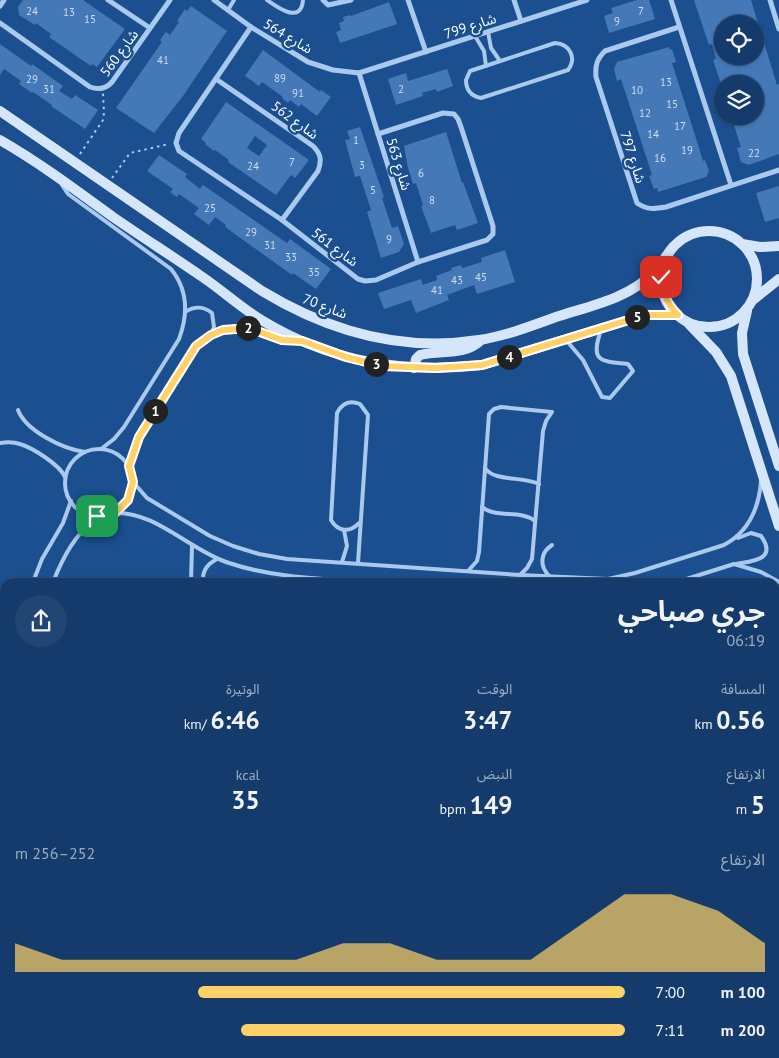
<!DOCTYPE html>
<html lang="ar">
<head>
<meta charset="utf-8">
<style>
  body { margin:0; font-family:"PT Sans","Noto Sans Arabic",sans-serif; background:#214673; color:#f1f3f6; direction:rtl; height:100vh; display:flex; flex-direction:column; font-size:19px; white-space:nowrap }
  * { box-sizing:border-box; margin:0 }
  p { font-size:16px; color:#9dadc1 }
  .icon { flex:none; width:28px; height:28px; fill:none; stroke:currentColor; stroke-width:2; stroke-linecap:round; stroke-linejoin:round }
  .map { position:relative; flex:1; overflow:hidden; direction:ltr }
  .side { position:absolute; left:0px; top:578px; width:780px; height:481px; display:flex; flex-direction:column; background:#143b6b; border-radius:15px 15px 0 0; box-shadow:0 1px 4px #0004,0 0 0 1px #33557e; direction:rtl }
  .side>* { flex:none }
  .tools { position:absolute; left:714px; top:15px; display:grid; gap:10px }
  .tools a { display:grid; place-items:center; width:50px; height:50px; border-radius:50%; background:#143b6b; box-shadow:0 1px 4px #0004,0 0 0 1px #33557e; font-size:25px }
  .pin { position:absolute; display:grid; place-items:center; width:42px; height:42px; color:#fff; margin:-21px; border-radius:10px; box-shadow:0 2px 8px #0006 }
  .km { position:absolute; width:25px; height:25px; margin:-12px; border-radius:50%; background:#222; color:#fff; font-size:14px; line-height:25px; text-align:center }
  .round { display:grid; place-items:center; flex:none; width:52px; height:52px; border-radius:26px; background:#214673 }
  .summary { display:flex; align-items:center; justify-content:space-between; height:85px; padding:0 15px }
  h1 { font-size:28px; font-weight:700; line-height:38px }
  .metrics { display:grid; grid-template-columns:repeat(3,1fr); gap:8px; height:85px; padding:5px 15px }
  .metrics div { display:grid; align-content:center }
  .metrics b { font-size:25px; font-weight:700 }
  .metrics small { font-size:14px; font-weight:400 }
  .metrics p { font-size:14px }
  .chart { height:140px; padding:10px 15px }
  .chart p { display:flex; justify-content:space-between }
  .chart svg { width:100%; height:90px; margin-top:5px; fill:#ffd166; opacity:.7 }
  ul { padding:0 15px; list-style:none; font-size:16px }
  li { display:grid; grid-template-columns:80px 60px 1fr; align-items:center; height:38px }
  li i { height:12px; border-radius:6px; background:#ffd166 }
  .map>svg:first-child { display:block }
  .building { fill:#4478b7; fill-rule:evenodd }
  .lines { fill:none; stroke-linecap:round; stroke-linejoin:round }
  .path { stroke:#a9c9ee; stroke-width:2; stroke-dasharray:2.5 4; stroke-linecap:butt }
  .service { stroke:#a9c9ee; stroke-width:4 }
  .minor { stroke:#a9c9ee; stroke-width:5 }
  .secondary { stroke:#d6e6fa; stroke-width:10 }
  .route-casing { stroke:#fff; stroke-width:10 }
  .route { stroke:#ffd166; stroke-width:6 }
  .labels { text-anchor:middle; dominant-baseline:central; stroke-width:5; stroke-linejoin:round; paint-order:stroke }
  .number-label { font-size:11px; fill:#d0dded }
  .street-label { font-size:14px; fill:#fff; stroke:#1b4f8f }
</style>
</head>
<body>
<div class="map">
<svg width="779" height="1058" viewBox="0 0 779 1058">
  <rect width="100%" height="100%" fill="#1b4f8f"/>
  <g class="building">
    <polygon points="23,0 83,0 125,29 97,67 92,64 91,66 49,37 51,34 36,23 35,25 19,15 18,7"/>
    <polygon points="637,0 649,0 655,19 609,33 604,16 613,13 611,8"/>
    <path d="M694,0H751L777,85L779,84V154L749,165L741,162L737,148L741,147L731,116H755V84H721L713,60L716,59L712,44L709,45ZM722,24H755V56H722Z"/>
    <polygon points="389,2 397,24 340,43 336,32 341,30 339,23 344,21 343,17 350,15 351,16"/>
    <polygon points="191,6 227,31 183,96 154,133 116,108 162,42 160,40 166,32 170,35 179,22 177,21 185,9 187,11"/>
    <polygon points="0,44 31,66 32,64 63,86 59,91 72,99 75,95 98,110 85,129 51,106 52,105 33,92 32,93 19,84 21,81 4,69 0,75"/>
    <polygon points="669,47 670,50 672,49 676,62 672,63 694,132 703,161 705,160 709,171 706,177 658,192 657,188 654,189 649,176 652,175 621,79 617,81 614,69 617,62"/>
    <polygon points="263,50 320,92 321,90 331,97 317,116 301,104 299,107 290,100 288,103 282,98 283,97 262,82 259,86 245,76"/>
    <polygon points="447,69 453,86 437,92 436,89 422,93 423,96 396,105 388,79 406,73 408,81"/>
    <path d="M226,102L309,160L295,178L291,175L276,195L228,162L229,160L215,150L214,151L205,144L206,143L201,139ZM255,136L267,145L259,156L247,148Z"/>
    <polygon points="360,127 384,197 382,198 392,228 398,226 404,244 399,252 381,258 367,212 371,210 360,176 355,177 345,140 350,139 347,131"/>
    <polygon points="446,132 462,183 463,182 478,223 457,230 455,225 431,233 421,206 423,205 416,183 413,184 408,168 404,146"/>
    <polygon points="159,155 187,174 185,177 200,189 203,185 287,243 290,239 331,269 316,289 293,273 292,275 274,262 225,227 226,225 215,217 209,225 194,214 199,208 179,194 177,197 170,192 173,189 147,171"/>
    <polygon points="779,186 779,218 765,222 756,193"/>
    <polygon points="505,250 515,282 477,294 474,285 447,295 449,300 416,313 411,300 384,309 378,293 421,279 423,285 437,280 436,276 452,270 451,268 461,265 462,268 482,262 481,258"/>
  </g>
  <g class="lines">
    <g class="path">
      <polyline points="80,154 103,120 104,113 103,93"/>
      <polyline points="112,178 130,153 169,144"/>
    </g>
    <g class="service">
      <path d="M267,0C277,7 301,25 303,0"/>
      <polyline points="228,10 234,0"/>
      <polyline points="488,32 491,48 500,61"/>
      <polyline points="475,36 484,51 486,66"/>
      <path d="M555,43C570,44 577,58 568,70L481,98C471,96 466,90 466,80L470,71Z"/>
      <path d="M62,185L68,194L171,269C188,290 188,315 179,339L124,427L114,439L101,449"/>
      <path d="M185,312C195,306 203,306 212,313L214,327L211,335"/>
      <path d="M566,340L583,360L602,397L610,398L633,371L628,364C600,361 590,362 601,330"/>
      <path d="M18,410C26,431 63,449 85,452"/>
      <path d="M0,443C7,442 14,442 20,444C33,448 60,465 65,477"/>
      <circle cx="99" cy="483" r="34"/>
      <path d="M129,466L139,437L196,346C214,330 236,323 259,331C273,335 278,340 293,341"/>
      <path d="M485,468C494,482 523,476 539,484"/>
      <path d="M133,482L147,498L210,536L233,546L259,554L287,559L520,575L608,579L635,573L724,545C748,532 759,508 761,481"/>
      <path d="M482,507C497,519 520,509 535,521"/>
      <path d="M115,513C154,511 189,549 226,562C272,578 322,579 370,582"/>
      <polyline points="342,562 347,546 344,530"/>
      <path d="M358,563L368,415L360,404C350,400 342,403 337,413L331,520C338,532 350,533 359,523"/>
      <path d="M736,564C752,561 778,560 761,536L751,533L738,538"/>
      <polyline points="468,571 477,561 479,552 489,414 494,409 501,407 552,412 546,421 543,431 532,559 527,568 520,575"/>
      <path d="M550,577C539,566 540,553 552,545"/>
      <polyline points="33,582 42,559 63,523 71,501"/>
      <path d="M53,582C64,555 74,537 96,517"/>
      <polyline points="191,582 192,546"/>
      <path d="M203,582C202,571 207,564 217,559"/>
      <polyline points="677,582 734,564 761,572 779,582"/>
      <polyline points="0,697 5,691"/>
      <polyline points="622,1058 622,1054"/>
    </g>
    <g class="minor">
      <polyline points="108,0 150,28"/>
      <polyline points="214,0 251,27 308,62 333,70 359,73 587,0"/>
      <polyline points="323,0 328,5 351,0"/>
      <polyline points="408,0 426,52"/>
      <polyline points="514,0 521,21"/>
      <polyline points="671,0 731,185"/>
      <polyline points="770,0 779,29"/>
      <polyline points="0,6 4,0"/>
      <path d="M0,23L90,87C99,90 106,89 112,82L170,0"/>
      <polyline points="251,27 179,133 176,143 179,151 282,220 358,279 365,281 376,280 418,262 487,240 493,234 493,226 461,127 458,119 454,114 443,113 378,134"/>
      <path d="M679,27L605,51C597,59 595,65 596,77L637,203C647,210 654,209 666,207L779,170"/>
      <polyline points="359,73 418,262"/>
      <path d="M216,79L313,146C321,154 322,160 318,171L282,220"/>
      <polyline points="0,837 5,837"/>
      <polyline points="0,981 5,981"/>
      <polyline points="121,1054 165,1058"/>
      <polyline points="44,1058 56,1054"/>
      <polyline points="301,1058 302,1054"/>
      <polyline points="398,1058 398,1054"/>
    </g>
    <g class="secondary">
      <path d="M0,111L262,291C328,331 402,352 479,340C506,336 534,325 559,316C590,306 629,298 652,274C660,266 666,256 673,247"/>
      <path d="M0,140C40,163 76,190 113,217C142,237 172,256 201,276C222,290 241,308 263,321C331,362 403,374 482,365L635,318L649,315H678"/>
      <circle cx="709" cy="279" r="48"/>
      <polyline points="742,244 760,247 779,246"/>
      <polyline points="754,299 779,279"/>
      <polyline points="747,311 742,333 743,354 779,466"/>
      <polyline points="689,324 716,352 731,376 779,526"/>
      <path d="M414,368L416,359L420,355C441,349 463,357 481,340"/>
      <polyline points="0,721 5,722"/>
      <polyline points="0,746 5,747"/>
      <polyline points="775,757 779,752"/>
      <polyline points="775,833 779,838"/>
    </g>
  </g>
  <g class="lines">
    <g class="route-casing">
      <path id="route" d="M97,516L115,513L128,500L133,482L129,466L139,437L196,346L211,335L223,330L249,328L282,340L302,341L346,357L382,366L436,368L482,365L635,318L649,315H678C667,304 662,293 661,277"/>
    </g>
    <use href="#route" class="route"/>
  </g>
  <g class="labels">
    <g class="number-label">
      <text x="32" y="11">24</text>
      <text x="641" y="11">7</text>
      <text x="69" y="12">13</text>
      <text x="90" y="19">15</text>
      <text x="617" y="21">9</text>
      <text x="163" y="60">41</text>
      <text x="280" y="78">89</text>
      <text x="32" y="79">29</text>
      <text x="666" y="82">13</text>
      <text x="49" y="89">31</text>
      <text x="401" y="89">2</text>
      <text x="637" y="90">10</text>
      <text x="298" y="93">91</text>
      <text x="672" y="104">15</text>
      <text x="645" y="113">12</text>
      <text x="680" y="126">17</text>
      <text x="653" y="134">14</text>
      <text x="356" y="140">1</text>
      <text x="687" y="150">19</text>
      <text x="754" y="153">22</text>
      <text x="660" y="158">16</text>
      <text x="292" y="162">7</text>
      <text x="362" y="165">3</text>
      <text x="253" y="166">24</text>
      <text x="421" y="173">6</text>
      <text x="373" y="190">5</text>
      <text x="432" y="200">8</text>
      <text x="210" y="208">25</text>
      <text x="251" y="232">29</text>
      <text x="389" y="239">9</text>
      <text x="270" y="245">31</text>
      <text x="291" y="257">33</text>
      <text x="314" y="272">35</text>
      <text x="481" y="277">45</text>
      <text x="457" y="280">43</text>
      <text x="437" y="290">41</text>
    </g>
    <g class="street-label">
      <text transform="translate(470 26) rotate(-18)">شارع 799</text>
      <text transform="translate(288 36) rotate(31)">شارع 564</text>
      <text transform="translate(119 53) rotate(-54)">شارع 560</text>
      <text transform="translate(295 120) rotate(36)">شارع 562</text>
      <text transform="translate(633 157) rotate(72)">شارع 797</text>
      <text transform="translate(399 164) rotate(73)">شارع 563</text>
      <text transform="translate(335 247) rotate(37)">شارع 561</text>
      <text transform="translate(325 306) rotate(21)">شارع 70</text>
    </g>
  </g>
</svg>
<div class="tools">
<a><svg class="icon" aria-label="locate" viewBox="0 0 24 24"><circle cx="12" cy="12" r="6"/><path d="M12 2v4M12 18v4M2 12h4M18 12h4"/></svg></a>
<a><svg class="icon" aria-label="layers" viewBox="0 0 24 24"><path d="M12 4l9 5-9 5-9-5zM3 14l9 5 9-5"/></svg></a>
</div>
<div class="pin" style="left:97px;top:516px;background:#1e9e55"><svg class="icon" aria-label="arrive" viewBox="0 0 24 24"><path d="M6 21V4h12l-3 4 3 4H6"/></svg></div>
<div class="pin" style="left:661px;top:277px;background:#d93025"><svg class="icon" aria-label="check" viewBox="0 0 24 24"><path d="M5 12l5 5 9-10"/></svg></div>
<b class="km" style="left:155px;top:411px">1</b>
<b class="km" style="left:248px;top:328px">2</b>
<b class="km" style="left:376px;top:364px">3</b>
<b class="km" style="left:509px;top:357px">4</b>
<b class="km" style="left:637px;top:317px">5</b>
<section class="side">
<div class="summary"><div><h1>جري صباحي</h1><p>06:19</p></div><a class="round"><svg class="icon" aria-label="share" viewBox="0 0 24 24"><path d="M12 15V3M7 8l5-5 5 5M5 13v7h14v-7"/></svg></a></div>
<div class="metrics">
<div><p>المسافة</p><b>0.56<small> km</small></b></div>
<div><p>الوقت</p><b>3:47</b></div>
<div><p>الوتيرة</p><b>6:46<small> /km</small></b></div>
</div>
<div class="metrics">
<div><p>الارتفاع</p><b>5<small> m</small></b></div>
<div><p>النبض</p><b>149<small> bpm</small></b></div>
<div><p>kcal</p><b>35</b></div>
</div>
<div class="chart"><p><span>الارتفاع</span>252–256 m</p>
<svg viewBox="0 0 160 44" preserveAspectRatio="none"><path d="M0 44V30L10 38L20 38L30 38L40 38L50 38L60 38L70 30L80 30L90 38L100 38L110 38L120 22L130 6L140 6L150 14L160 30V44z"/></svg>
</div>
<ul>
<li><b>100 m</b>7:00<i style="width:70%"></i></li>
<li><b>200 m</b>7:11<i style="width:63%"></i></li>
</ul>
</section>
</div>
</body>
</html>
